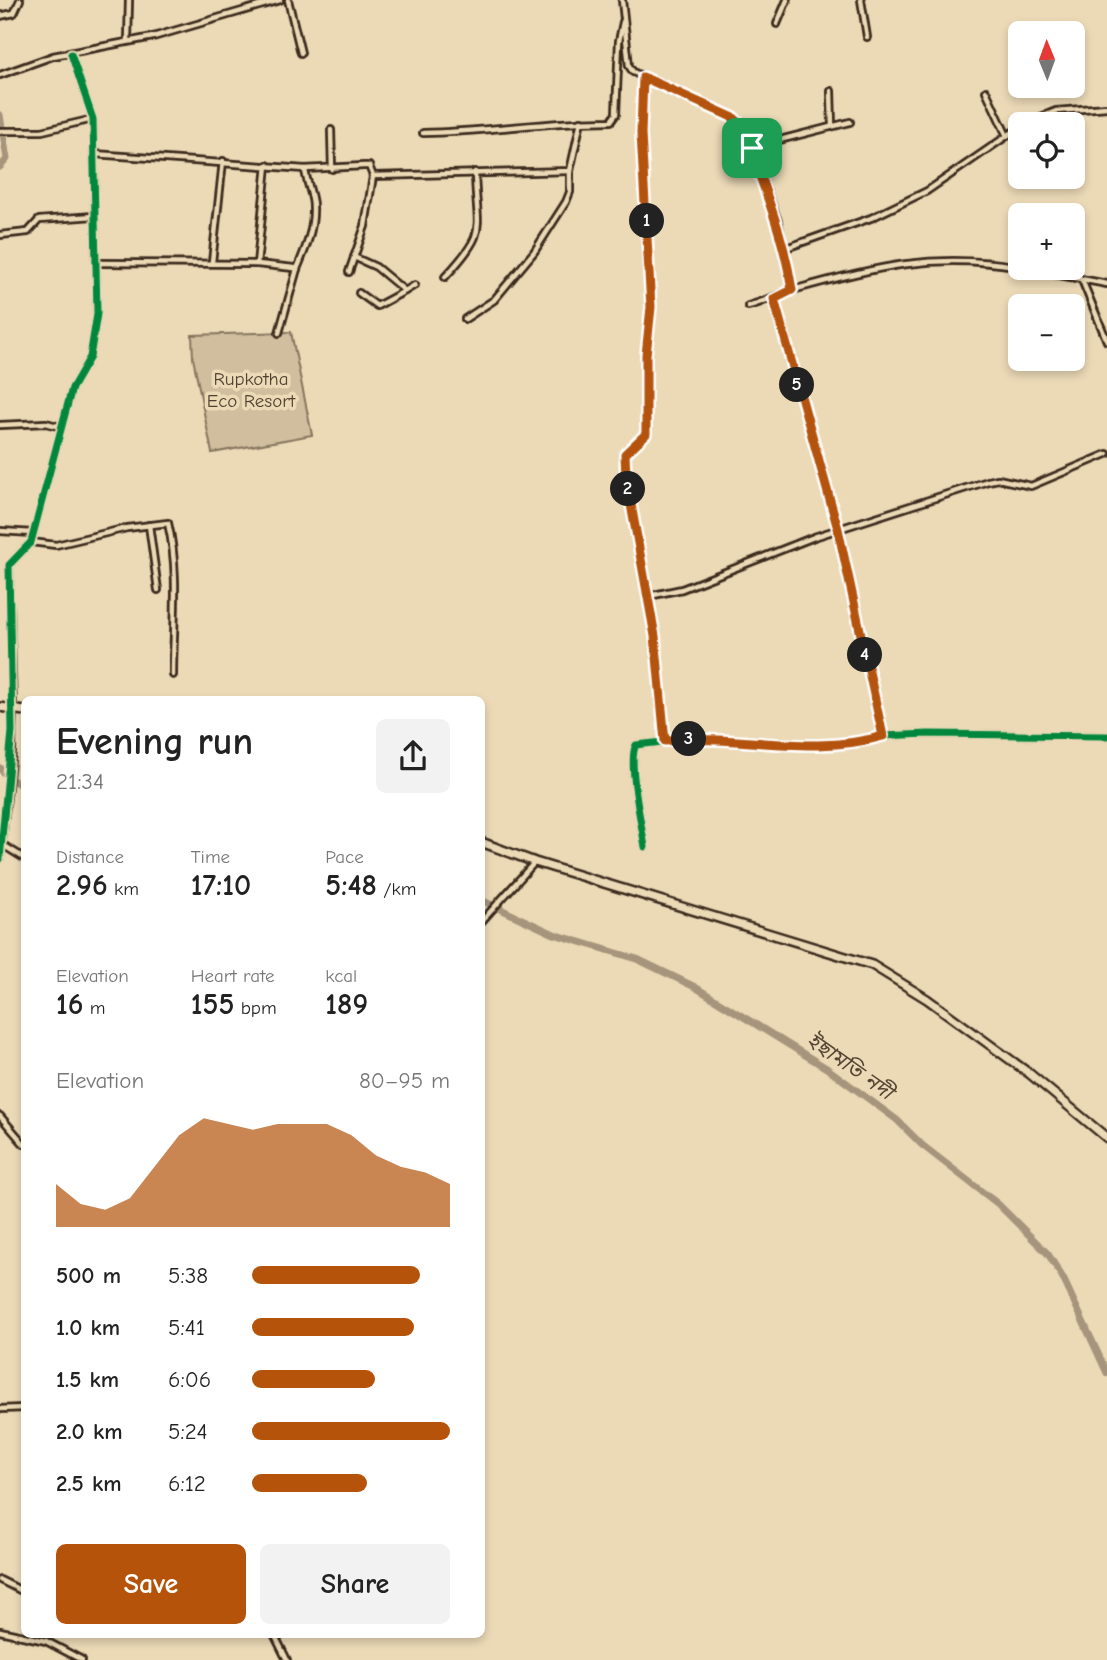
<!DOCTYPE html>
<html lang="en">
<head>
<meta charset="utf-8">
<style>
  body { margin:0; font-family:"Comic Neue","Noto Sans Bengali",sans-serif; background:#f2f2f2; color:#222; height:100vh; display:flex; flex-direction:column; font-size:26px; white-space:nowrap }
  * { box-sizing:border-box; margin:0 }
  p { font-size:23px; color:#767676 }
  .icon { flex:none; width:38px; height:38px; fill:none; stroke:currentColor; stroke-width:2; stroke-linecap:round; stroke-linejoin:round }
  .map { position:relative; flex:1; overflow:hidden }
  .panel { position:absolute; left:21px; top:696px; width:464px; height:942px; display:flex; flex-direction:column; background:#fff; border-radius:10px; box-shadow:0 4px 10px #0003 }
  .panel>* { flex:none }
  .needle { width:46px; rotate:359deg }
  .controls { position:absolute; left:1008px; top:21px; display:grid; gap:14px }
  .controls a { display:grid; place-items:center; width:77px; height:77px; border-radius:10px; background:#fff; box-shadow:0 4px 10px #0003; font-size:35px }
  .pin { position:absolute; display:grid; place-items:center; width:60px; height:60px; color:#fff; margin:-30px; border-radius:14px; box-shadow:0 4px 10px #0006 }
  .km { position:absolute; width:35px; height:35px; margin:-18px; border-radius:50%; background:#222; color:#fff; font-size:19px; line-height:35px; text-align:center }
  .round { display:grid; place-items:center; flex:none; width:74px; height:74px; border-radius:10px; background:#f2f2f2 }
  .overview { display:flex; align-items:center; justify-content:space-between; height:119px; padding:0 35px }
  h1 { font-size:38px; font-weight:700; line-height:52px }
  .metrics { display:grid; grid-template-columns:repeat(3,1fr); gap:10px; height:119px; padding:7px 35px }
  .metrics div { display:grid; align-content:center }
  .metrics b { font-size:30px; font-weight:700 }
  .metrics small { font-size:19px; font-weight:400 }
  .metrics p { font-size:19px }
  .chart { height:196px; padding:14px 35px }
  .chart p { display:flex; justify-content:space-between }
  .chart svg { width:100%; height:126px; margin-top:7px; fill:#b45309; opacity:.7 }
  .button { display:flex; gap:14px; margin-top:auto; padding:14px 35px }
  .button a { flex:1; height:80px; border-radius:10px; background:#b45309; color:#fff; font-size:28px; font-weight:700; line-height:80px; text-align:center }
  .button a+a { background:#f2f2f2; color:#222 }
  ul { padding:0 35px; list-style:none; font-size:23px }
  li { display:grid; grid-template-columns:112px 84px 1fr; align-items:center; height:52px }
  li i { height:18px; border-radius:9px; background:#b45309 }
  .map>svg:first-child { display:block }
  .green { fill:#d0be9e; stroke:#86745e; stroke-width:2 }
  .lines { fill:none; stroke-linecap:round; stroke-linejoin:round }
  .river { stroke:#a6947b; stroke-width:7 }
  .minor-casing { stroke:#3b2a1e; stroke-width:10 }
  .tertiary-casing { stroke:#3b2a1e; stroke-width:10 }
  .primary-casing { stroke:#3b2a1e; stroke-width:12 }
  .minor { stroke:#ecdab7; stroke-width:4.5 }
  .tertiary { stroke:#ecdab7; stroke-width:5 }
  .primary { stroke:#ecdab7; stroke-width:7 }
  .cycleway-casing { stroke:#ecdab7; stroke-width:11 }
  .cycleway { stroke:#00873e; stroke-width:7 }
  .route-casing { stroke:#fff; stroke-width:14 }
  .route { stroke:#b45309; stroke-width:9 }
  .labels { text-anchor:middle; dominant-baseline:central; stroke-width:7; stroke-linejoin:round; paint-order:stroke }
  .park-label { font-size:19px; fill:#514031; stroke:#ecdab7 }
  .water-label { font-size:21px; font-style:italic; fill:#564435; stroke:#ecdab7 }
</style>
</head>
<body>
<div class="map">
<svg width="1107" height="1660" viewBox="0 0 1107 1660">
  <rect width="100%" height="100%" fill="#ecdab7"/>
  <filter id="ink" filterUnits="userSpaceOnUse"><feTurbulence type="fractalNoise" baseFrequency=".0143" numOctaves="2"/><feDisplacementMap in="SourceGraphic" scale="14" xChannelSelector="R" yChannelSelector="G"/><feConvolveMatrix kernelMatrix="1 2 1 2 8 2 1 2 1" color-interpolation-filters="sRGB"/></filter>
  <g filter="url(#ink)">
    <polygon class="green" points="291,332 312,435 212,453 193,358 192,335"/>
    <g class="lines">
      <g class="river">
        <polyline points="0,115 7,159 0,167"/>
        <polyline points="0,768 6,776 24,787"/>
        <polyline points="481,900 554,934 637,959 695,987 828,1069 897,1120 922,1145 998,1204 1048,1254 1063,1278 1107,1373"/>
      </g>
      <g class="minor-casing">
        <g id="minor">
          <polyline points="288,0 301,53"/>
          <polyline points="622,0 629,66 633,72 734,118 742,124 778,221 792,291"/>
          <polyline points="861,0 867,37"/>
          <polyline points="0,16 14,13 20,0"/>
          <polyline points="777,24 787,0"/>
          <polyline points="128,40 129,0"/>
          <polyline points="0,75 53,56 153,37 280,0"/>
          <polyline points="643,77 641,134 651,307 646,355 646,434 625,454 626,477 655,636 665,741"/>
          <polyline points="831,91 832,126"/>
          <polyline points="986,91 1007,136"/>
          <polyline points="1024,124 1056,111 1107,107"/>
          <polyline points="331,130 332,169"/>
          <polyline points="0,131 42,131 93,119"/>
          <path d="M423,133C486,132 548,121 611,121L616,114L619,41L623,22"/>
          <polyline points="752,147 850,122"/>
          <polyline points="94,154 305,169 364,166 369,166 373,176 570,171 581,121"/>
          <polyline points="0,235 28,232 39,220 94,216"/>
          <polyline points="786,248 871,218 927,191 1020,127"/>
          <polyline points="354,257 376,267 405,291 415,285"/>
          <polyline points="212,262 223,161"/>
          <polyline points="96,263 257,264 294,268 297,269 279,333"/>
          <polyline points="257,264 267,165"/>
          <polyline points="1023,268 1107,284"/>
          <path d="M297,269C306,248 314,229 313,206C313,196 306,181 305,169"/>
          <polyline points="349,272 365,226 373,176"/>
          <path d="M445,277C490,229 476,231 475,172"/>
          <polyline points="1082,280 1107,341"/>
          <polyline points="359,293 377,306 405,291"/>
          <polyline points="774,299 838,529 883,736"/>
          <path d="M748,306C764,302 777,295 793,290C874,267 935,252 1020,267"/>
          <polyline points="465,319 494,300 534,252 566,202 570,192 570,171"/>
          <polyline points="0,425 46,423 61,427"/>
          <polyline points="149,525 158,590"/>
          <polyline points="0,531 33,533"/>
          <path d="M31,542L56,545L127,528L168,523C180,573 173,624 173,675"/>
          <polyline points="649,596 682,589 814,537 988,481 998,479 1031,486 1107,454"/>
          <polyline points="3,845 24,858"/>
          <path d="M645,847C642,827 627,760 636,745L690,739L806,747L855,744L883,736L928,734L1107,736"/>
          <polyline points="0,859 12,752 13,709"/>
          <polyline points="481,922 534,863"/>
          <polyline points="0,1116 24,1144"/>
          <polyline points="0,1409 24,1408"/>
          <polyline points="0,1580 24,1592"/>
          <polyline points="0,1631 46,1641 82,1660"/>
          <polyline points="274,1634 287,1660"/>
        </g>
      </g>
      <g class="tertiary-casing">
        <polyline id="tertiary" points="13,709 9,565 31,542 72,388 90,357 97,314 93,119 71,54"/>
      </g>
      <g class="primary-casing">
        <g id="primary">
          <polyline points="0,707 24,711"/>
          <polyline points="481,842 535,862 872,965 927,999 1030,1074 1107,1138"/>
        </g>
      </g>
      <use href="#minor" class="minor"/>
      <use href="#tertiary" class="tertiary"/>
      <use href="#primary" class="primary"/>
      <g class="cycleway-casing">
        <g id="cycleway">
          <polyline points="643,77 641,134 651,307 646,355 646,434 625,454 626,477 655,636 665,741"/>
          <path d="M645,847C642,827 627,760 636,745L690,739L806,747L855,744L883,736L928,734L1107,736"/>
          <polyline points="0,859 12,731 9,565 31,542 72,388 90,357 97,314 93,119 71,54"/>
        </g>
      </g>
      <use href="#cycleway" class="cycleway"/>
    </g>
  </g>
  <g class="lines" filter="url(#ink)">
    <g class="route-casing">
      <path id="route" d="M643,77L734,118C751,132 753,156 760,176C774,215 786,250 792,290L774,299L838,529L883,736C810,757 739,734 665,741L655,636L626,477L625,454L646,434V355L651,307L641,134Z"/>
    </g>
    <use href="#route" class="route"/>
  </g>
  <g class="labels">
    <g class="park-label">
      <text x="251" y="379">Rupkotha<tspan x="251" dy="22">Eco Resort</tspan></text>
    </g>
    <g class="water-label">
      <text transform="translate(850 1066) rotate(35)">ইছামতি নদী</text>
    </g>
  </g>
</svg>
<div class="controls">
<a><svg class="needle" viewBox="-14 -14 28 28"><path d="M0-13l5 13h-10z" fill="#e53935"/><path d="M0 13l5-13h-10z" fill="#767676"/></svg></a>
<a><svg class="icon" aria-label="locate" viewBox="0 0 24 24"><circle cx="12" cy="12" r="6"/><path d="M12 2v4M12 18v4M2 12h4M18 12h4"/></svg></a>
<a>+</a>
<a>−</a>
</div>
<div class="pin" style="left:752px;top:148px;background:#1e9e55"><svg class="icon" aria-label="arrive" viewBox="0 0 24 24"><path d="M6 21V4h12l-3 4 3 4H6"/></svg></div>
<b class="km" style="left:647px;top:221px">1</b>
<b class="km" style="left:628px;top:489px">2</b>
<b class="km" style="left:689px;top:739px">3</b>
<b class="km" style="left:865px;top:655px">4</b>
<b class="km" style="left:797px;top:385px">5</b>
<section class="panel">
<div class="overview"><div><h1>Evening run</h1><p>21:34</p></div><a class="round"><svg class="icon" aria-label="share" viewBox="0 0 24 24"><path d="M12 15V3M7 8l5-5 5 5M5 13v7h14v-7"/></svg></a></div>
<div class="metrics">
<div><p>Distance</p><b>2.96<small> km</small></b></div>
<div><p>Time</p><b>17:10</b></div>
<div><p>Pace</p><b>5:48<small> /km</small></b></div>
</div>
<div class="metrics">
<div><p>Elevation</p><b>16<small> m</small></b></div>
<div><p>Heart rate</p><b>155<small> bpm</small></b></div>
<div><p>kcal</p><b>189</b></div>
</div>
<div class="chart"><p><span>Elevation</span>80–95 m</p>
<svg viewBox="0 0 160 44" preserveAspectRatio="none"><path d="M0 44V29L10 36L20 38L30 34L40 23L50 12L60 6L70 8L80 10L90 8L100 8L110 8L120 12L130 19L140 23L150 25L160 29V44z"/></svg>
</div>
<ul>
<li><b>500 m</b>5:38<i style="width:85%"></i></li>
<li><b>1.0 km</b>5:41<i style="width:82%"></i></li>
<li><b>1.5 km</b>6:06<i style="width:62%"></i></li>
<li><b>2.0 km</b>5:24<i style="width:100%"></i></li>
<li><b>2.5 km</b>6:12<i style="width:58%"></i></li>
</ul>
<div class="button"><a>Save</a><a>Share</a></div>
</section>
</div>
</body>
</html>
